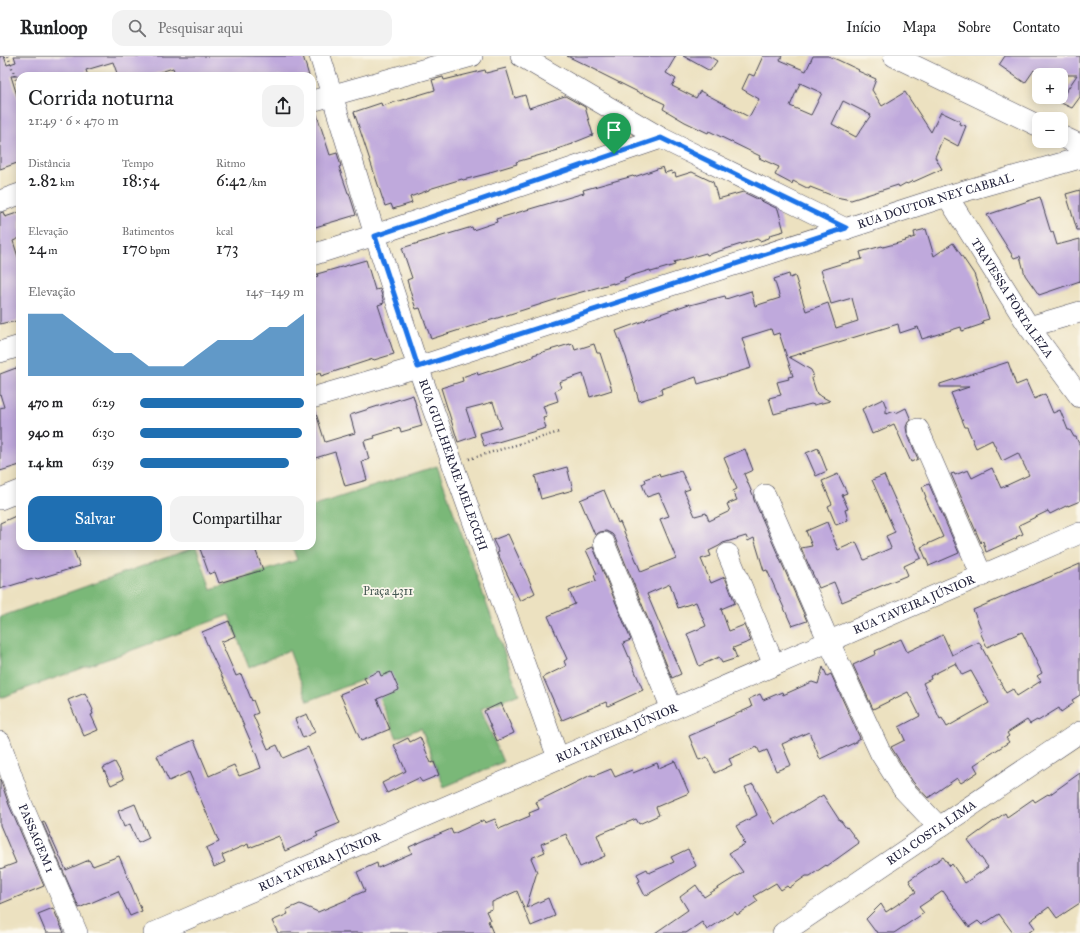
<!DOCTYPE html>
<html lang="pt">
<head>
<meta charset="utf-8">
<style>
  body { margin:0; font-family:"IM FELL Great Primer",serif; background:#f2f2f2; color:#202124; height:100vh; display:flex; flex-direction:column; font-size:15px; white-space:nowrap }
  * { box-sizing:border-box; margin:0 }
  p { font-size:13px; color:#757577 }
  .icon { flex:none; width:22px; height:22px; fill:none; stroke:currentColor; stroke-width:2; stroke-linecap:round; stroke-linejoin:round }
  .map { position:relative; flex:1; overflow:hidden }
  .details { position:absolute; left:16px; top:16px; width:300px; height:478px; display:flex; flex-direction:column; background:#fff; border-radius:12px; box-shadow:0 2px 10px #0003 }
  .details>* { flex:none }
  .controls { position:absolute; left:1032px; top:12px; display:grid; gap:8px }
  .controls a { display:grid; place-items:center; width:36px; height:36px; border-radius:8px; background:#fff; box-shadow:0 2px 10px #0003; font-size:20px }
  .pin { position:absolute; display:grid; place-items:center; width:34px; height:34px; color:#fff; margin:-41px -17px; border-radius:50% 50% 50% 0; rotate:-45deg; box-shadow:0 0 4px #0007 }
  .pin .icon { rotate:45deg }
  .round { display:grid; place-items:center; flex:none; width:42px; height:42px; border-radius:12px; background:#f2f2f2 }
  .head { display:flex; align-items:center; justify-content:space-between; height:68px; padding:0 12px }
  h1 { font-size:22px; font-weight:600; line-height:30px }
  .metrics { display:grid; grid-template-columns:repeat(3,1fr); gap:6px; height:68px; padding:4px 12px }
  .metrics div { display:grid; align-content:center }
  .metrics b { font-size:17px; font-weight:600 }
  .metrics small { font-size:11px; font-weight:400 }
  .metrics p { font-size:11px }
  .chart { height:112px; padding:8px 12px }
  .chart p { display:flex; justify-content:space-between }
  .chart svg { width:100%; height:72px; margin-top:4px; fill:#1f6fb2; opacity:.7 }
  .primary-button { display:flex; gap:8px; margin-top:auto; padding:8px 12px }
  .primary-button a { flex:1; height:46px; border-radius:12px; background:#1f6fb2; color:#fff; font-size:16px; font-weight:600; line-height:46px; text-align:center }
  .primary-button a+a { background:#f2f2f2; color:#202124 }
  ul { padding:0 12px; list-style:none; font-size:13px }
  li { display:grid; grid-template-columns:64px 48px 1fr; align-items:center; height:30px }
  li i { height:10px; border-radius:5px; background:#1f6fb2 }
  header { display:flex; align-items:center; gap:24px; box-sizing:border-box; height:56px; padding:0 20px; background:#fff; border-bottom:1px solid #e0e0e0 }
  header strong { font-size:19px }
  nav { display:flex; gap:22px; margin-inline-start:auto; font-size:14px }
  .search { width:280px; height:36px; background:#f2f2f2; display:flex; align-items:center; gap:10px; box-sizing:border-box; padding:0 14px; border-radius:12px; color:#757577; font-size:15px }
  .map>svg:first-child { display:block }
  .forest { fill:#7ab878; stroke:#4e6d5a }
  .building { fill:#bfa9dc; fill-rule:evenodd }
  .lines { fill:none; stroke-linecap:round; stroke-linejoin:round }
  .minor-casing { stroke:#403f4f; stroke-width:22 }
  .path { stroke:#403f4f; stroke-width:2.5; stroke-dasharray:1 3; stroke-linecap:butt }
  .minor { stroke:#fff; stroke-width:21 }
  .route-casing { stroke:#fff; stroke-width:8 }
  .route { stroke:#1a73e8; stroke-width:5 }
  .labels { text-anchor:middle; dominant-baseline:central; stroke-width:3.5; stroke-linejoin:round; paint-order:stroke }
  .street-label { font-size:12px; fill:#22223b; stroke:#fbf7ec }
  .park-label { font-size:12px; fill:#465853; stroke:#fbf7ec }
</style>
</head>
<body>
<header>
<strong>Runloop</strong>
<div class="search"><svg class="icon" aria-label="search" viewBox="0 0 24 24"><circle cx="10" cy="10" r="6"/><path d="M15 15l6 6"/></svg>Pesquisar aqui</div>
<nav><a>Início</a><a>Mapa</a><a>Sobre</a><a>Contato</a></nav>
</header>
<div class="map">
<svg width="1080" height="877" viewBox="0 0 1080 877">
  <rect width="100%" height="100%" fill="#fbf7ec"/>
  <filter id="ink" filterUnits="userSpaceOnUse"><feTurbulence type="fractalNoise" baseFrequency=".025" numOctaves="2"/><feDisplacementMap in="SourceGraphic" scale="8" xChannelSelector="R" yChannelSelector="G"/><feConvolveMatrix kernelMatrix="1 2 1 2 8 2 1 2 1" color-interpolation-filters="sRGB"/></filter>
  <filter id="wash" filterUnits="userSpaceOnUse"><feTurbulence type="fractalNoise" baseFrequency=".012" numOctaves="4" result="noise"/><feDisplacementMap in="SourceGraphic" scale="16" xChannelSelector="R" yChannelSelector="G"/><feGaussianBlur stdDeviation="0.9" result="paint"/><feColorMatrix in="noise" values="0 0 0 0 0 0 0 0 0 0 0 0 0 0 0 0 0 1.4 0 .05"/><feComposite in="paint" operator="in"/></filter>
  <g filter="url(#wash)">
    <rect width="100%" height="100%" fill="#ece1c0"/>
    <polygon class="forest" points="437,410 519,638 481,653 503,706 444,731 421,672 397,682 370,621 308,645 289,594 249,612 229,559 0,642 0,561 196,491 211,533 297,504 292,490 312,490 312,450"/>
    <g id="blocks">
      <g class="building">
        <polygon points="0,0 4,0 7,9 16,6 14,0 303,0 309,20 176,20 173,12 148,20 118,20 113,6 86,14 88,20 11,20 20,49 20,106 0,113"/>
        <path d="M567,0H676L666,17L676,23L672,30L696,42L700,35L749,61L759,43L742,33L749,18L754,20L763,0H782L780,4L806,15L813,0H828L838,4L859,14L858,15L876,23L872,34L882,50L905,36L931,76L941,56L960,65L959,68L966,70L958,90L943,82L935,101L942,113L913,126V125L907,128L906,127L899,131L898,129L851,144L836,141L810,131L809,133L793,125L792,128L775,119L779,111L759,102L760,100L709,75L708,77L685,66L663,53L665,48L642,37V38L598,16V15ZM800,27L822,37L811,59L790,50ZM843,45L871,59L856,81L832,68Z"/>
        <polygon points="683,0 709,0 717,5 710,15"/>
        <polygon points="1005,0 1080,0 1080,41 1072,52 1059,46 1077,19 1042,19 1034,14 1025,27 999,9"/>
        <polygon points="506,12 515,42 525,39 529,52 565,40 585,51 593,79 573,87 573,88 557,93 558,94 516,106 517,108 490,116 490,117 463,124 462,123 429,133 429,134 410,141 412,147 393,153 391,148 385,150 354,56 381,47 382,50 435,34 432,24 443,21 444,24 485,14 486,17"/>
        <polygon points="316,56 330,99 337,97 341,110 339,111 348,137 349,137 356,159 312,172 312,57"/>
        <polygon points="663,111 665,117 671,115 672,118 675,117 676,121 692,116 713,126 718,143 743,136 778,153 784,175 770,179 769,182 760,185 757,183 707,199 706,197 674,206 675,209 651,216 650,214 624,222 625,224 613,228 613,227 564,241 431,283 420,252 416,253 411,238 407,224 412,222 402,192 472,171 473,174 497,166 496,163 584,137 583,134 633,120 634,121"/>
        <polygon points="1080,134 1080,174 1077,174 1066,138"/>
        <polygon points="1040,141 1051,177 1053,176 1057,189 1080,183 1080,225 1039,239 1025,219 1020,200 1014,202 987,159"/>
        <polygon points="3,156 5,161 20,156 20,182 13,185 20,207 20,264 8,267 8,266 0,268 0,157"/>
        <polygon points="926,173 934,200 953,187 974,218 989,263 982,265 983,268 962,275 961,271 922,283 918,271 900,277 898,268 789,301 811,314 813,318 812,323 817,338 830,345 814,349 811,348 774,358 769,342 781,339 777,326 789,323 788,321 793,320 779,277 773,279 771,273 742,282 751,312 698,328 696,321 661,333 662,338 639,345 626,301 616,275 646,264 646,263 689,248 690,249 725,240 726,243 751,235 755,250 780,242 774,223 789,218 790,222 795,220 806,255 828,247 836,272 858,265 852,242 831,248 821,214 837,209 862,203 860,196 882,190 883,191 906,185 905,184 915,181 914,176"/>
        <polygon points="366,204 375,234 380,233 384,247 378,249 394,298 374,304 373,303 321,320 320,317 312,320 312,222 318,220 317,218"/>
        <polygon points="570,288 570,289 573,288 575,294 594,288 597,297 600,297 612,334 590,341 583,318 559,326 561,332 555,335 558,345 543,350 547,361 543,362 546,372 484,390 480,377 501,371 493,346 466,353 475,380 458,386 441,332 463,325 462,321 477,316 478,319 484,317 533,301 533,299"/>
        <polygon points="1008,306 1016,329 1026,325 1034,343 1045,338 1053,357 1060,354 1068,374 1070,374 1074,381 1076,381 1080,390 1080,445 1068,450 1068,449 1050,458 1048,455 1019,469 1023,478 1016,481 1017,482 986,496 983,485 981,487 951,418 954,417 955,419 968,414 972,422 992,412 1001,432 1029,419 1018,397 1002,405 992,384 976,392 967,371 965,371 951,337 969,331 940,331 940,328"/>
        <polygon points="16,312 16,313 20,312 20,409 0,415 0,352 4,351 0,338 0,318"/>
        <polygon points="413,339 422,370 401,376 400,372 374,380 375,382 364,385 369,403 362,406 367,424 345,430 335,396 312,403 312,354 315,354 325,386 355,377 350,359"/>
        <polygon points="883,343 886,351 886,358 895,355 896,357 906,352 911,364 908,366 906,371 907,377 918,403 911,406 894,368 872,378 862,353"/>
        <polygon points="818,392 827,415 816,420 806,397"/>
        <polygon points="745,393 753,414 744,418 753,439 754,444 807,565 792,570 767,514 764,515 754,482 748,485 746,480 723,487 719,490 709,495 711,500 701,503 711,527 725,521 735,547 721,553 729,575 744,569 751,585 733,592 737,602 722,607 719,601 699,610 687,578 706,570 696,546 678,552 670,528 647,538 681,618 672,622 615,482 612,478 606,475 600,476 595,479 580,444 604,434 618,467 620,466 641,516 676,502 660,463 669,460 659,437 647,441 642,428 646,426 645,423 659,418 660,421 681,415 690,433 684,435 695,460 706,457 709,465 730,455 727,448 737,444 733,435 737,433 724,402"/>
        <polygon points="567,411 573,434 541,443 535,420"/>
        <polygon points="838,418 847,437 842,439 848,453 845,454 848,464 836,469 828,450 832,448 822,425"/>
        <polygon points="884,419 921,502 904,510 908,519 842,546 834,526 819,532 801,492 812,490 806,475 827,466 838,494 856,486 864,504 891,492 886,480 895,476 872,424"/>
        <polygon points="929,428 959,497 929,510 921,491 943,481 925,442 926,441 922,431"/>
        <polygon points="20,458 20,490 72,490 80,510 37,523 36,522 0,533 0,467"/>
        <polygon points="508,478 535,537 520,545 497,497 499,496 493,484"/>
        <polygon points="199,490 254,490 263,514 219,527 215,516 209,518"/>
        <polygon points="593,491 631,584 623,587 643,634 608,650 606,646 562,664 543,621 566,610 564,605 567,603 548,560 575,548 569,535 596,525 594,519 597,518 586,494"/>
        <path d="M1080,508V639L1072,644L1074,647L1061,656L1059,652L1038,665L1037,664L1030,668L1027,664L1007,677L1009,680L1006,682L1009,686L974,709L978,716L961,727L957,722L928,742L913,726L891,691L905,684L899,671L920,660L908,636L873,653L853,609L876,598L875,595L901,583L907,596L943,579L952,599L979,586L1006,637L1013,633L1017,640L1041,625L1037,620L1042,617L1022,576L987,591L980,576L982,575L973,554ZM956,607L962,619L971,615L989,647L947,671L942,662L940,663L923,627L931,623L930,620Z"/>
        <polygon points="229,565 235,580 221,586 236,620 241,618 252,645 253,644 258,657 253,659 268,693 277,689 283,702 308,691 340,767 316,777 318,780 285,795 279,780 249,792 248,788 222,799 225,806 214,811 206,792 219,786 189,716 169,725 157,700 194,684 209,720 234,709 239,720 261,712 257,700 231,640 210,595 202,576"/>
        <polygon points="823,611 827,620 831,618 860,682 856,684 856,686 820,703 809,676 782,688 791,709 776,715 767,694 760,697 757,691 729,703 732,709 715,717 707,701 699,704 689,680 717,668 716,667 752,651 749,643 760,638 763,644 782,636 783,639 812,626 818,628"/>
        <polygon points="379,615 381,620 391,616 399,634 377,643 390,673 361,685 340,638 367,627 364,622"/>
        <polygon points="85,637 93,654 92,655 93,658 91,659 98,674 84,680 68,644"/>
        <polygon points="501,647 514,677 497,685 484,655"/>
        <polygon points="307,658 315,676 303,682 295,663"/>
        <polygon points="420,681 431,707 434,706 439,719 422,726 419,722 387,737 382,727 406,715 394,689 408,682 410,686"/>
        <polygon points="675,705 689,737 656,751 659,759 639,768 636,763 597,779 605,800 580,811 566,778 541,788 545,796 531,802 537,816 526,852 548,842 555,860 531,870 517,835 492,846 492,853 486,855 490,864 488,865 493,877 278,877 272,865 288,858 286,854 300,848 318,856 351,842 351,841 365,835 357,816 377,807 378,812 412,797 409,791 451,773 453,778 484,764 485,767 495,763 499,773 530,760 529,757 539,753 536,746 591,719 594,720 611,713 615,721 632,714 633,717 657,707 659,712"/>
        <polygon points="115,706 124,723 111,729 103,712"/>
        <polygon points="1080,717 1080,847 1057,862 1049,851 1030,865 1035,872 1028,877 1013,877 999,858 982,869 978,865 969,871 943,835 919,851 924,857 894,877 877,877 876,875 875,875 866,863 881,848 886,856 916,836 909,824 943,801 950,810 952,808 965,827 988,811 968,784 1005,757 1007,761 1033,743 1035,746 1048,738 1049,739"/>
        <polygon points="0,723 9,749 44,830 0,848 0,813 16,807 0,769"/>
        <polygon points="753,728 775,768 823,739 840,765 841,765 846,772 847,771 859,787 827,810 826,809 810,820 806,820 789,832 787,830 781,834 776,827 754,840 758,845 737,859 735,856 707,874 702,866 686,877 655,877 688,854 680,841 696,829 704,841 743,816 729,797 745,788 742,785 744,784 736,770 757,759 745,731"/>
        <polygon points="135,748 149,782 138,787 130,768 124,771 118,755"/>
        <polygon points="44,765 66,814 89,804 92,809 93,809 93,810 119,800 142,855 130,860 118,835 79,852 42,766"/>
        <polygon points="688,793 696,810 645,840 638,826 640,825 637,818 647,813 649,817 674,806 671,801"/>
        <polygon points="53,852 64,877 46,877 38,858"/>
      </g>
    </g>
  </g>
  <g filter="url(#ink)">
    <use href="#blocks" fill-opacity="0" stroke="#403f4f" stroke-width="1"/>
    <g class="lines">
      <g class="minor-casing">
        <g id="minor">
          <path id="s1" d="M320,0L375,179L418,311L558,702"/>
          <polyline points="521,0 661,82 846,173"/>
          <polyline points="894,0 1039,70"/>
          <polyline points="312,45 472,0"/>
          <polyline points="1061,80 1080,89"/>
          <path id="s2" d="M947,140L1029,271L1080,341"/>
          <polyline points="0,145 20,138"/>
          <polyline points="312,199 375,179 661,82"/>
          <polyline points="1029,271 1080,256"/>
          <polyline points="0,296 20,290"/>
          <path id="s3" d="M312,342L418,311L947,140L1080,102"/>
          <polyline points="918,373 982,520"/>
          <polyline points="765,439 829,586 881,698 903,733 939,771"/>
          <polyline points="0,443 20,435"/>
          <polyline points="604,487 672,653"/>
          <polyline points="728,498 774,609"/>
          <path id="s4" d="M0,686L20,744L77,877"/>
          <path id="s5" d="M154,877C463,744 771,610 1080,477"/>
          <path id="s6" d="M783,877L1080,676"/>
        </g>
      </g>
      <g class="path">
        <polyline points="8,0 20,36"/>
        <polyline points="469,403 559,376"/>
      </g>
      <use href="#minor" class="minor"/>
    </g>
  </g>
  <g class="lines" filter="url(#ink)">
    <g class="route-casing">
      <polygon id="route" points="661,82 846,172 418,311 375,180"/>
    </g>
    <use href="#route" class="route"/>
  </g>
  <g class="labels">
    <g class="street-label">
      <text stroke="none"><textPath href="#s3" startOffset="654">RUA DOUTOR NEY CABRAL</textPath></text>
      <text stroke="none"><textPath href="#s2" startOffset="121">TRAVESSA FORTALEZA</textPath></text>
      <text stroke="none"><textPath href="#s1" startOffset="430">RUA GUILHERME MELECCHI</textPath></text>
      <text stroke="none"><textPath href="#s5" startOffset="828">RUA TAVEIRA JÚNIOR</textPath></text>
      <text stroke="none"><textPath href="#s5" startOffset="504">RUA TAVEIRA JÚNIOR</textPath></text>
      <text stroke="none"><textPath href="#s6" startOffset="179">RUA COSTA LIMA</textPath></text>
      <text stroke="none"><textPath href="#s4" startOffset="103">PASSAGEM 1</textPath></text>
      <text stroke="none"><textPath href="#s5" startOffset="180">RUA TAVEIRA JÚNIOR</textPath></text>
    </g>
    <g class="park-label">
      <text x="388" y="535">Praça 4311</text>
    </g>
  </g>
</svg>
<div class="controls">
<a>+</a>
<a>−</a>
</div>
<div class="pin" style="left:614px;top:98px;background:#1e9e55"><svg class="icon" aria-label="arrive" viewBox="0 0 24 24"><path d="M6 21V4h12l-3 4 3 4H6"/></svg></div>
<section class="details">
<div class="head"><div><h1>Corrida noturna</h1><p>21:49 · 6 × 470 m</p></div><a class="round"><svg class="icon" aria-label="share" viewBox="0 0 24 24"><path d="M12 15V3M7 8l5-5 5 5M5 13v7h14v-7"/></svg></a></div>
<div class="metrics">
<div><p>Distância</p><b>2.82<small> km</small></b></div>
<div><p>Tempo</p><b>18:54</b></div>
<div><p>Ritmo</p><b>6:42<small> /km</small></b></div>
</div>
<div class="metrics">
<div><p>Elevação</p><b>24<small> m</small></b></div>
<div><p>Batimentos</p><b>170<small> bpm</small></b></div>
<div><p>kcal</p><b>173</b></div>
</div>
<div class="chart"><p><span>Elevação</span>145–149 m</p>
<svg viewBox="0 0 160 44" preserveAspectRatio="none"><path d="M0 44V6L10 6L20 6L30 14L40 22L50 30L60 30L70 38L80 38L90 38L100 30L110 22L120 22L130 22L140 14L150 14L160 6V44z"/></svg>
</div>
<ul>
<li><b>470 m</b>6:29<i style="width:100%"></i></li>
<li><b>940 m</b>6:30<i style="width:99%"></i></li>
<li><b>1.4 km</b>6:39<i style="width:91%"></i></li>
</ul>
<div class="primary-button"><a>Salvar</a><a>Compartilhar</a></div>
</section>
</div>
</body>
</html>
